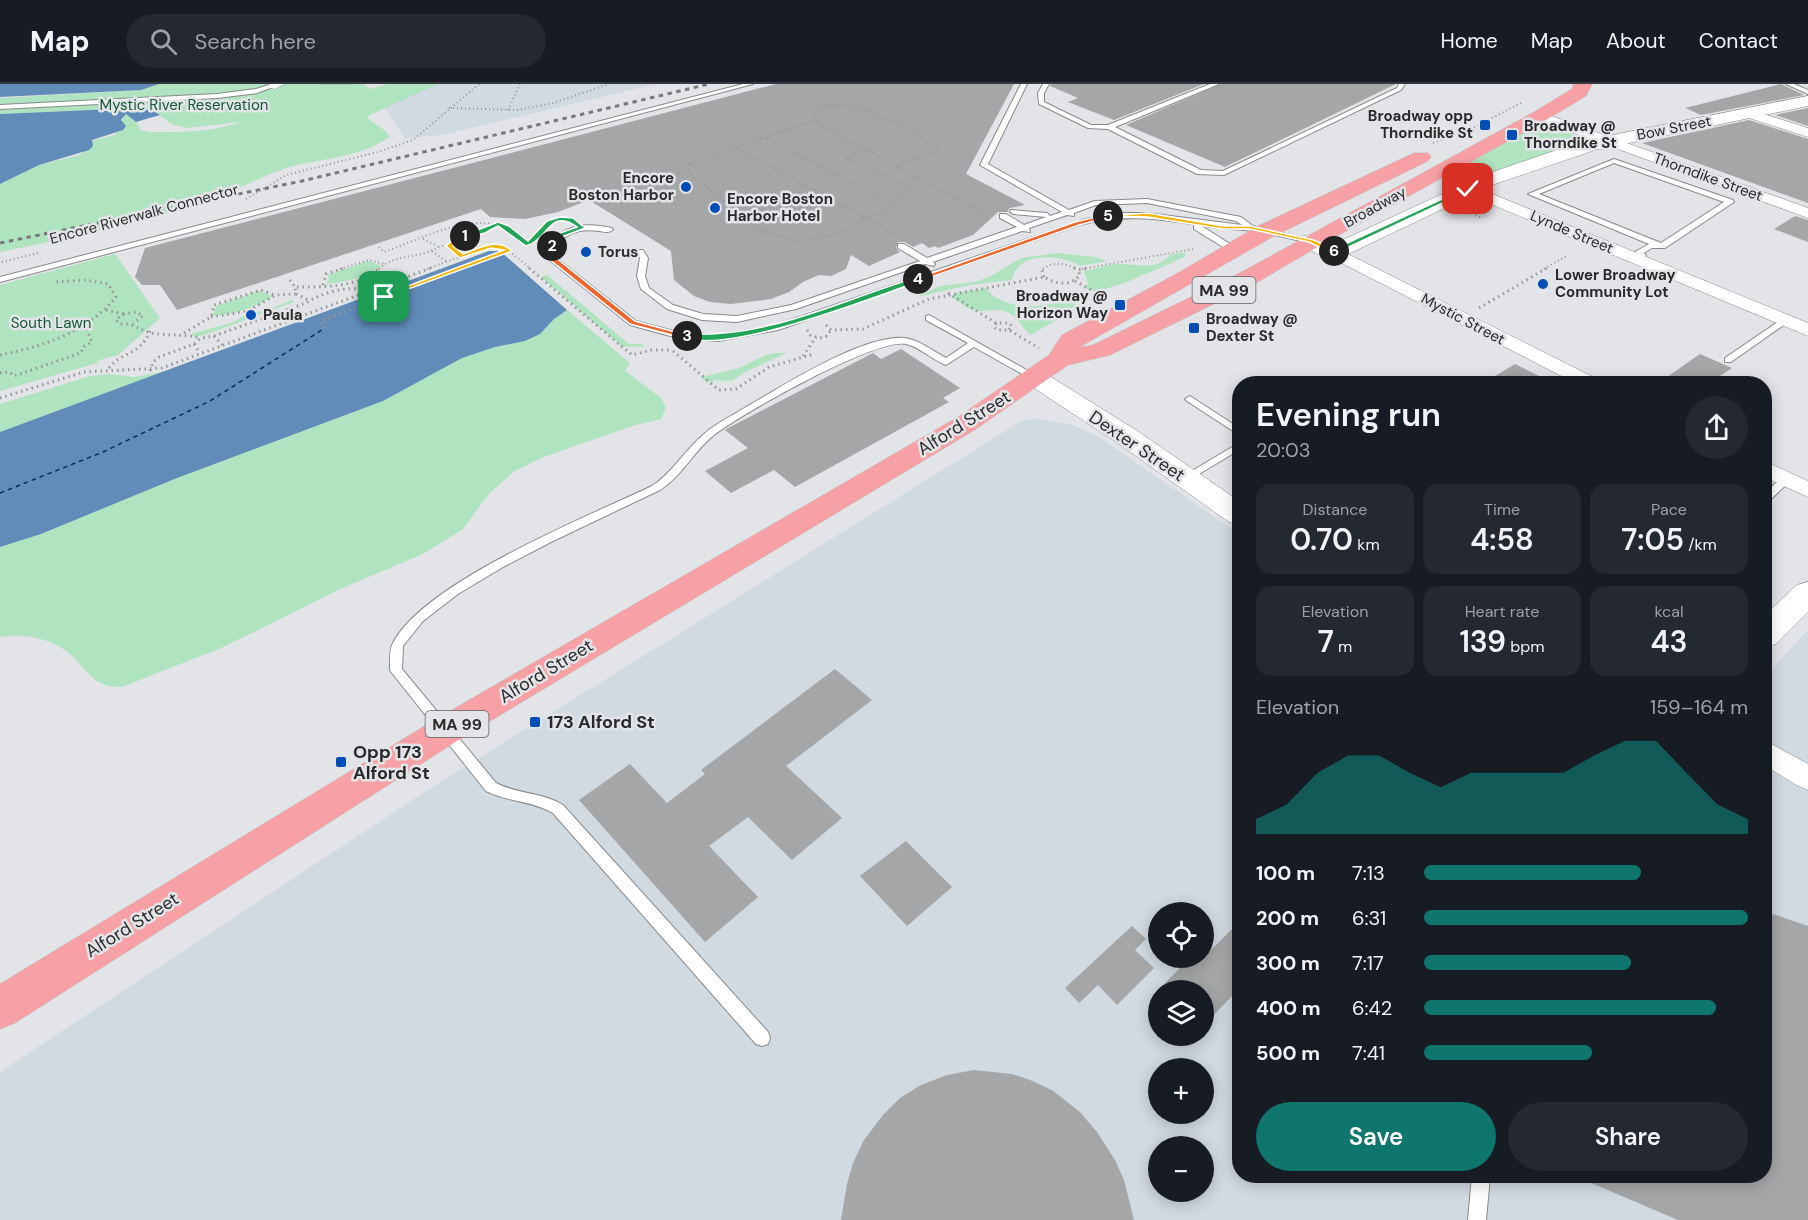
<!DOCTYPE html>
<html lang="en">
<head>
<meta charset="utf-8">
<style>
  body { margin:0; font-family:"DM Sans",sans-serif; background:#242831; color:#f1f3f6; height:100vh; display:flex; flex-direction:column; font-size:22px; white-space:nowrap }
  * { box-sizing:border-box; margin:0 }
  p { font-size:20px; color:#9ea1a6 }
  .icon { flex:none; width:33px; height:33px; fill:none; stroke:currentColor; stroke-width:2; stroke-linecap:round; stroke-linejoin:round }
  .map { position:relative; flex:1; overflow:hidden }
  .sheet { position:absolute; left:1232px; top:292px; width:540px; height:807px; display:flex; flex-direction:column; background:#171b24; border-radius:24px; box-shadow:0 3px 15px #0003 }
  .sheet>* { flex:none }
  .fabs { position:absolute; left:1148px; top:818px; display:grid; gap:12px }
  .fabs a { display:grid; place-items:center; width:66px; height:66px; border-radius:50%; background:#171b24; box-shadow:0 3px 15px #0003; font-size:30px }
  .pin { position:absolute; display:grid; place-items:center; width:51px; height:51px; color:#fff; margin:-26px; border-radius:12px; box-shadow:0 3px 9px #0006 }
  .km { position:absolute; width:30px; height:30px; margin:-15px; border-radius:50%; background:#222; color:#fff; font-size:16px; line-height:30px; text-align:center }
  .round { display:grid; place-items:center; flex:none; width:63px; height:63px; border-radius:32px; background:#242831 }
  .overview { display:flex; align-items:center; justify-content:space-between; height:102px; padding:0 24px }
  h1 { font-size:33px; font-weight:600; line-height:45px }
  .metrics { display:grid; grid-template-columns:repeat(3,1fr); gap:9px; height:102px; padding:6px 24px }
  .metrics div { display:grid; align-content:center; border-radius:15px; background:#242831; text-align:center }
  .metrics b { font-size:30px; font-weight:600 }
  .metrics small { font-size:16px; font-weight:400 }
  .metrics p { font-size:16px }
  .chart { height:168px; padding:12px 24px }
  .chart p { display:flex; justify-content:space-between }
  .chart svg { width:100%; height:108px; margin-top:6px; fill:#0f766e; opacity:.7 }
  .action { display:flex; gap:12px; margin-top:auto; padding:12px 24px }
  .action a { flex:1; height:69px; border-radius:36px; background:#0f766e; color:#fff; font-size:24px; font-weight:600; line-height:69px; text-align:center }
  .action a+a { background:#242831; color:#f1f3f6 }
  ul { padding:0 24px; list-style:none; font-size:20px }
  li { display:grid; grid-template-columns:96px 72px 1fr; align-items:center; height:45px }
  li i { height:15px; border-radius:8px; background:#0f766e }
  header { display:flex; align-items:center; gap:36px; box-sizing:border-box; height:84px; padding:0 30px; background:#171b24; border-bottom:2px solid #363941 }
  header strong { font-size:28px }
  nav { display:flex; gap:33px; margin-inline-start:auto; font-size:21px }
  .search { width:420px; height:54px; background:#242831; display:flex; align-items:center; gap:15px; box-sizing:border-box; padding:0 21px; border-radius:33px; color:#9ea1a6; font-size:22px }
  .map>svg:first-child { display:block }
  .built { fill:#d1d9e1; fill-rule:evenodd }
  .green { fill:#b0e3c0 }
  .water { fill:#618bb9 }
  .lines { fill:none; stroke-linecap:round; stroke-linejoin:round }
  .ferry { stroke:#00305c; stroke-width:1.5; stroke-dasharray:4.5 4; stroke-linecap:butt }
  .building { fill:#a4a6a8 }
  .lane-casing { stroke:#878a8c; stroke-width:2 }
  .street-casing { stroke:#878a8c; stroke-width:1 }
  .secondary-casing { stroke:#878a8c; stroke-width:1 }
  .primary-casing { stroke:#bfbfbf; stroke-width:1 }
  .path-far1 { stroke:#939597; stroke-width:2; stroke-dasharray:1 3; stroke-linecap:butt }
  .path { stroke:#939597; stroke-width:3; stroke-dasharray:1.5 4; stroke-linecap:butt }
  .lane { fill:#fff; fill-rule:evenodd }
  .street { fill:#fff; fill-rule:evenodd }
  .secondary { fill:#fff; fill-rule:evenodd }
  .primary { fill:#f7a1a6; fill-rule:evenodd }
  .rail { stroke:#78797b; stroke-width:3; stroke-dasharray:4.5 4.5; stroke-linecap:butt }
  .split-1 { fill:#f5b400; stroke:#fff; stroke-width:1.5 }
  .split-2 { fill:#22a559; stroke:#fff; stroke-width:1.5 }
  .split-3 { fill:#f0652b; stroke:#fff; stroke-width:1.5 }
  .split-4 { fill:#22a559; stroke:#fff; stroke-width:1.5 }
  .split-5 { fill:#f0652b; stroke:#fff; stroke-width:1.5 }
  .split-6 { fill:#f5b400; stroke:#fff; stroke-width:1.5 }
  .split-7 { fill:#22a559; stroke:#fff; stroke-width:1.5 }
  .poi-dot { fill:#014eb7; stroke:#e2e4e7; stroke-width:2 }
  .labels { text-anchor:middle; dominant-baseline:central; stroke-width:5; stroke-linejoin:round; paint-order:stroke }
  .far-park-label { font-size:15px; fill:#155934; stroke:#e2e4e7 }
  .far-poi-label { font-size:15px; font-weight:bold; fill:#292a2b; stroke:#e2e4e7; text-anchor:start }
  .far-street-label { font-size:15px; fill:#292a2b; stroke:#e2e4e7 }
  .shield { fill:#e2e4e7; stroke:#606263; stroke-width:1.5 }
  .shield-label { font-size:16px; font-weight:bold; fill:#292a2b }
  .street-label { font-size:18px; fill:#292a2b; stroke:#e2e4e7 }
  .poi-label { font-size:18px; font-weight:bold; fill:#292a2b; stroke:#e2e4e7; text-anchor:start }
</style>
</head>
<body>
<header>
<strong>Map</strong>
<div class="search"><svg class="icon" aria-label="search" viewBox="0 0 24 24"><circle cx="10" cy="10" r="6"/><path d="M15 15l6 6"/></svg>Search here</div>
<nav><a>Home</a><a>Map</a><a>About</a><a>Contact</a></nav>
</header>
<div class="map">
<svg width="1808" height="1136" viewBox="0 0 1808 1136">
  <rect width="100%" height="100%" fill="#e2e4e7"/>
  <g class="built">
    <polygon points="424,0 656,0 442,51 405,54 380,18"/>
    <path d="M1040,335L1072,341L1099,353L1239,450V1092H1764V593L1808,546V1136H0V988L426,707L1023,336ZM1158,828H1203V873H1158ZM1158,906H1203V951H1158ZM1158,984H1203V1029H1158ZM1158,1062H1203V1107H1158Z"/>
  </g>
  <g class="green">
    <path d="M159,0H365L369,5L388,0H438L370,31L367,34L387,48L389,53C360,74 323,74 289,83C261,92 237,107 209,116C140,138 70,154 0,168V100L39,81L80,71L91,59V57L115,51L126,29L134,34L141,46L149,48C181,48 210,49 241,38L187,44L172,40L152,26L138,24L0,30V14L141,6Z"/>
    <polygon points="1541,38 1586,55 1473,96 1463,97 1445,91"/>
    <path d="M1185,168V173L1127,198L1096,208L1085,204L1088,200L1084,187C1095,185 1106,181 1117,180C1135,179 1157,188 1170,171Z"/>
    <path d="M1058,169L1095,173L1107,177L1080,182C1062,170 1016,167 1012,196L970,201L917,213L940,202L975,198L991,192L1021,174Z"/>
    <polygon points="115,170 160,234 118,271 96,277 101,278 0,307 0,201"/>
    <path d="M368,177L382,182C364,193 347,198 326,200L329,195L328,191Z"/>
    <polygon points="547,191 629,260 642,260 645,263 621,262 541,193"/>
    <path d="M986,204C1005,231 1058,223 1082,209L1085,211L1066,230L1031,251C1021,245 1020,233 1007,228C996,224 982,229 973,226C966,224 958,217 952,213L955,209Z"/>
    <path d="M259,207L273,212C254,225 236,229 213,232L216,222Z"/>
    <polygon points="292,216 294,218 204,251 194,253 191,250 234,238 248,229 267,226"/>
    <path d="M567,226L630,279L625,287L660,313L666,324L661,335L632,342L541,374L513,388L488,411L463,445L423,470L338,506L221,564L122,603C93,604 89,587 70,570C52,554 24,549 0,553V463L41,450L177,394L383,317L462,274L495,263L525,257L540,250L554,235Z"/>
    <polygon points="776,269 787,269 745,288 732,297 715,296 707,299 701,293 739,284 765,271"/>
    <polygon points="167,287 0,348 0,320 90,292 109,290 135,293"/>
  </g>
  <g class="water">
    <polygon points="0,0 159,0 141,6 0,13"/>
    <polygon points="138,24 152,26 160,31 136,38 126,30 121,36 126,42 123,46 92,56 93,62 89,66 39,81 0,100 0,30"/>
    <polygon points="489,167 500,167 567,226 554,235 540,250 525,257 495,263 462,274 383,317 177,394 41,450 0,463 0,348"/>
  </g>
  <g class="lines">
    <polyline class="ferry" points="0,409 103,368 210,317 325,244"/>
  </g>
  <g class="building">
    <polygon points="776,0 1014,0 966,90 1025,121 1010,124 1007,128 998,128 973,151 938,164 935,162 929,164 922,159 913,163 905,158 898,158 896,164 900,168 869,182 851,171 846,185 831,192 819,191 803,198 789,208 771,215 731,220 710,218 694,212 674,196 671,167 589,116 558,128 525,135 490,133 481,125 177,226 160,201 142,201 135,193 145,164"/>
    <polygon points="1051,0 1204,0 1114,36 1068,18 1078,14 1050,2"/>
    <polygon points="1221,0 1396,0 1225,83 1126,41"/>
    <polygon points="1781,0 1804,11 1701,31 1685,24"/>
    <polygon points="1808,24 1808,42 1775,31"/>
    <polygon points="1749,36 1808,55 1808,119 1642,59"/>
    <polygon points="1795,132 1808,136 1808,158 1774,145"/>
    <polygon points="901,265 960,304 943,314 949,318 795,403 774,386 731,409 705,387 748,364 725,346 730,343 873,269 881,275"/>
    <polygon points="1700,270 1732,284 1708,300 1657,300"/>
    <polygon points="1515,280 1555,300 1482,300"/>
    <polygon points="835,585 872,616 786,682 842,734 792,776 748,733 709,762 758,813 705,858 579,716 630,680 667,719 705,690 701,686"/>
    <polygon points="906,757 952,803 907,842 860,792"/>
    <polygon points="1764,827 1808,842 1808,1136 1678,1136 1575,1092 1764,1092"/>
    <polygon points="1239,838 1239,905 1203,942 1203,906 1158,906 1191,873 1204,873"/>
    <polygon points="1132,842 1146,855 1135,866 1154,884 1117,921 1098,901 1079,919 1065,904"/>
    <polygon points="974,986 1012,990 1030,996 1052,1006 1080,1028 1097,1048 1115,1076 1124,1096 1134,1136 841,1136 847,1100 853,1079 864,1056 883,1031 900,1014 921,1001 947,991"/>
  </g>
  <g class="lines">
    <g class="lane-casing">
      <g id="lane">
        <polygon points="272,0 278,1 257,9 217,14 0,25 0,21 217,10 256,5"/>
        <polygon points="743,0 753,0 0,198 0,193"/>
        <path d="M1021,0H1027L988,80L1069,126L1095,117L1147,115L1241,133L1253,142L1315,157L1311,159C1292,155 1272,150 1253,147C1239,145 1225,145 1211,143C1164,135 1127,129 1079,141L778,246L718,257L681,255L630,241L542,170C560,142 579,137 612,144L613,146C608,149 605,148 599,147C577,144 563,150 550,169L636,237L681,249L718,251L773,242L1086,135L1121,129H1147L1242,141L1236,137L1147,119L1096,121L1074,129V132L1067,131L1029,144L1030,148L1022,147L933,178L935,180L934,182L925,180L796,225L737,238L702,236L667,225L641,205L637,192L640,174L636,168L640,166H643L648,174L645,192L649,204L673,221L703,230L737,232L791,221L920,177L898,164V160H904L927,174L1017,143L1000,134V130H1006L1024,141L1046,133L1014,130L1010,128L1011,126L1047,129L1050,132L1062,128L980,81Z"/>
        <polygon points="1043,0 1049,0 1044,9 1044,18 1091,41 1108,41 1210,0 1219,0 1115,43 1201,86 1223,87 1397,4 1399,0 1405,0 1401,6 1224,91 1197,90 1108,45 1088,44 1039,20 1038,9"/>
        <polygon points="1786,0 1794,0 1808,6 1808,10"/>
        <path d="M1614,75L1733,116L1734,118L1665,164H1652L1644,169L1646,172L1642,174L1635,168L1649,160L1528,110ZM1614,79L1724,118L1661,159L1539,110Z"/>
        <polygon points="1194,141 1200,141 1230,160 1231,172 1225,172 1223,163 1194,145"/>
        <path d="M929,231L1039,293L1034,296L1031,295L974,263L946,281C932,276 920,263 906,260C875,254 741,330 714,351C693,368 682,392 660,406L551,458L503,483L458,510L423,537L403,562L402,585L496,699C517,710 542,708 563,721L768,948L770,954L768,960L762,962L756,960L553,729C533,717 508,718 486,707L392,589L390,586C390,578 389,566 393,559C424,498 589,432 652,402C673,388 685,366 704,350C716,339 732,332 746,323C783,302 863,250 905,254C919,256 933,267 946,274L968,259L926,236V232Z"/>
        <polygon points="1785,233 1788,234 1788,238 1731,278 1725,278 1725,274"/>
        <polygon points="1190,312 1239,344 1239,351 1187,317 1185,315"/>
        <polygon points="1239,359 1239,366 1189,396 1185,397 1180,394"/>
        <polygon points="1786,392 1790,393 1791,395 1790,397 1768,418 1764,419 1764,410 1782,393"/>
        <polygon points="1472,1092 1490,1092 1486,1136 1468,1136"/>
      </g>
    </g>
    <g class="street-casing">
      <g id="street">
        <polygon points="269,0 284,0 275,5 270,4"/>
        <polygon points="1748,25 1808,44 1808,53 1743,32 1741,29"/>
        <polygon points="1540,28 1808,124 1808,134 1535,35 1533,32 1535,29"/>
        <polygon points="1468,100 1808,239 1808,252 1462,108 1460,105"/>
        <polygon points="1334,163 1599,296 1602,300 1577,300 1328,172 1326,168 1328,164"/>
        <polygon points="1764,377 1808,397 1808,413 1764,393"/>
        <polygon points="1764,656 1808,680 1808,706 1798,702 1764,681"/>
      </g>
    </g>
    <g class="secondary-casing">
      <g id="secondary">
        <path d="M1808,12V22L1595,66L1495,100L1342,173C1329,176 1308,168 1300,157L1303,152L1311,151L1334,160L1481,92L1583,57Z"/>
        <polygon points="1034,285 1043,288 1139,348 1239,417 1239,441 1229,438 1119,360 1025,298 1021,293 1025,288"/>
        <polygon points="1808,498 1808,528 1776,560 1764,563 1764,532 1797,501"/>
      </g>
    </g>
    <g class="primary-casing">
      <polygon id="primary" points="1574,0 1592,0 1586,12 1546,36 1319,162 1256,199 1110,271 1068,281 976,345 457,657 15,939 0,945 0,900 433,637 958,333 1049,271 1062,251 1178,189 1258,142 1414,69 1428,69 1431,73 1428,77 1274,152 1078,264 1093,261 1240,189 1534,28 1572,5"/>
    </g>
    <g class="path-far1">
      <polyline points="322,0 351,0"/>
      <path d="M836,21C876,24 907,45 940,66L896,82L814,37L819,23Z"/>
      <polyline points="449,24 518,26 553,19 609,0"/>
      <polyline points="508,26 520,0"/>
      <polyline points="814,37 689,80 690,89 761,147 799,157 833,151 893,122 911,104 846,74 866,65"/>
      <polyline points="767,54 893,121"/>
      <polyline points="1433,59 1469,46 1521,19"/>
      <polyline points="736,64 896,150"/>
      <polyline points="896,82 990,133"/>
      <polyline points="246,115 286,91 378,68 413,56 479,0"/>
      <polyline points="1464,127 1480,133"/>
      <polyline points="423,155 438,162"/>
      <polyline points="449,161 497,141"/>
      <path d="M379,163L384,168C419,156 467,129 505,143C514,146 520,154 527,160L557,136"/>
      <polyline points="432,167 447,178"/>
      <polyline points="2,178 38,169"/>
      <polyline points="340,185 369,176 384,180"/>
      <path d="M379,185C393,172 408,174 425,169C434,166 439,162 449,161L463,172"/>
      <polyline points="427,185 490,162 503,162 531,185"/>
      <polyline points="459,185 508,167"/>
      <path d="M1043,185C1054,177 1065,179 1077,185"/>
      <polyline points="1082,185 1193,165"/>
      <polyline points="1544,185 1568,171"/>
    </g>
    <g class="path">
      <polyline points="529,184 632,271 651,266 670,266"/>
      <polyline points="1074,184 1078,186 1090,184"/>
      <polyline points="1044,193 1042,186 1045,184"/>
      <polyline points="290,196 295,203"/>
      <polyline points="1075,197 1102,212"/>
      <polyline points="323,201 326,190 345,184"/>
      <polyline points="948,209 996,239 1009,239 1012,242 1009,246"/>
      <polyline points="296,210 308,216"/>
      <polyline points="1479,224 1547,184"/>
      <path d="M106,226L123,230L116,236L120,240C137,239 142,249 157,250C172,251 186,251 201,254"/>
      <polyline points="123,230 136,228 143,232 133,239"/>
      <path d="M211,233L248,227L276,211L296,210L295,203C323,203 358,204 380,184"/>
      <polyline points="996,239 994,243 997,246 1009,246 1039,264"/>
      <path d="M826,241L831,246L863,245L929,215L1044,193C1056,200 1070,203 1080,191L1078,186"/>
      <polyline points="325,244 321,237 463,184"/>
      <polyline points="807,246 810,251 820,254 827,252 831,246"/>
      <polyline points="184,249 211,233 214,221 261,206 275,211"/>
      <polyline points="214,252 222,261"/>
      <polyline points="194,260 200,269"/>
      <polyline points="673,267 719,306 736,305 769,283 814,270"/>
      <path d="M0,271C44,262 86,249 116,213L108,200L86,196L53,198"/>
      <polyline points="803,272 816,253"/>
      <path d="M109,284C123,266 139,273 150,247"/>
      <path d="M150,287L153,278L159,273L194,260L201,254L214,252L306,219C319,210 352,199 366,208"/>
      <polyline points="0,289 9,288 14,292 81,269 83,263 92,258 85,242"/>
      <polyline points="0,314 84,288 162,284 431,184"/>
    </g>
    <use href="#lane" class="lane"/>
    <use href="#street" class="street"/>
    <use href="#secondary" class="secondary"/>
    <use href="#primary" class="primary"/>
    <polyline class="rail" points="0,159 302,97 709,0"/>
  </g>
  <path class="split-1" d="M465,150L467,153L453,162L463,170C480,164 498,153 512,167L381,215V212L504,166L491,164L460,174L446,162L457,152Z"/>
  <path class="split-2" d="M560,133L573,134L585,144L562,153L552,164L549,162L557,150L577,143C550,123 548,156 526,162L498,142L485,149L465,154L462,152L498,138L509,142L528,157L547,137Z"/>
  <polygon class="split-3" points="549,161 555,162 550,169 635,237 690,252 687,255 630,240 544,171"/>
  <path class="split-4" d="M918,193L920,197C877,212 720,274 683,252L687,250C771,254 840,216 918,193Z"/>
  <polygon class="split-5" points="1108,130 1110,133 1079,141 920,197 915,195 1075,138"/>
  <polygon class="split-6" points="1148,129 1223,142 1250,142 1314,156 1337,167 1331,169 1309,158 1250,145 1223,145 1148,133 1105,132"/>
  <polygon class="split-7" points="1468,103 1470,106 1336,169 1330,167"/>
  <g class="poi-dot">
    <rect x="1479" y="35" width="12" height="12" rx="3"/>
    <rect x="1506" y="45" width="12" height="12" rx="3"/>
    <circle cx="686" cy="103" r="6"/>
    <circle cx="715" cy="124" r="6"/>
    <circle cx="586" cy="168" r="6"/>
    <circle cx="1543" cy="200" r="6"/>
    <rect x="1114" y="215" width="12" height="12" rx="3"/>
    <circle cx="251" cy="231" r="6"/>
    <rect x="1188" y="238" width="12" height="12" rx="3"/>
    <rect x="529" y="632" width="12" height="12" rx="3"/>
    <rect x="335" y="672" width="12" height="12" rx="3"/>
  </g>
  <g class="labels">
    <g class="far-park-label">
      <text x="184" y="21">Mystic River Reservation</text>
      <text x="51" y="239">South Lawn</text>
    </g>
    <g class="far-poi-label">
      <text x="1473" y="32" text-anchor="end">Broadway opp<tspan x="1473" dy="17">Thorndike St</tspan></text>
      <text x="1524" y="42">Broadway @<tspan x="1524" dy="17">Thorndike St</tspan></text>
      <text x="674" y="94" text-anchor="end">Encore<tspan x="674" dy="17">Boston Harbor</tspan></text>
      <text x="727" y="115">Encore Boston<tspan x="727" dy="17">Harbor Hotel</tspan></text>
      <text x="598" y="168">Torus</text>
      <text x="1555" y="191">Lower Broadway<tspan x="1555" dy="17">Community Lot</tspan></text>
      <text x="1108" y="212" text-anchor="end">Broadway @<tspan x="1108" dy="17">Horizon Way</tspan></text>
      <text x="263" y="231">Paula</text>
      <text x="1206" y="235">Broadway @<tspan x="1206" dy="17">Dexter St</tspan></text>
    </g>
    <g class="far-street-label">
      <text transform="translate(1674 44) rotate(-11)">Bow Street</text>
      <text transform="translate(1708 93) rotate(20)">Thorndike Street</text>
      <text transform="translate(1375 123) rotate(-29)">Broadway</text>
      <text transform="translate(144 130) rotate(-15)">Encore Riverwalk Connector</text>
      <text transform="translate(1572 148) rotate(23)">Lynde Street</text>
      <text transform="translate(1463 235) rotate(28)">Mystic Street</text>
    </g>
    <g class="shield">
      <rect x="1192.5" y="193" width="63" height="26" rx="4.5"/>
      <rect x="425.5" y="627" width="63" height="26" rx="4.5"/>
    </g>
    <g class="shield-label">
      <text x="1224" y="206">MA 99</text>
      <text x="457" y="640">MA 99</text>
    </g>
    <g class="street-label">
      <text transform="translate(964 339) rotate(-32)">Alford Street</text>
      <text transform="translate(1137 362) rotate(34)">Dexter Street</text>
      <text transform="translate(546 587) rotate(-31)">Alford Street</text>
      <text transform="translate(132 841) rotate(-32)">Alford Street</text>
    </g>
    <g class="poi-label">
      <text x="547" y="638">173 Alford St</text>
      <text x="353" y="668">Opp 173<tspan x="353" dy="21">Alford St</tspan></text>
    </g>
  </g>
</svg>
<div class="fabs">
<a><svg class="icon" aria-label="locate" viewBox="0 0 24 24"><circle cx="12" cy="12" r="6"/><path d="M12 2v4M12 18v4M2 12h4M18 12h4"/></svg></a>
<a><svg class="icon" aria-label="layers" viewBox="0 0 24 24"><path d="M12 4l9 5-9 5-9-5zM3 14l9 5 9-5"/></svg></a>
<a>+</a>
<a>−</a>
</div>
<div class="pin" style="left:384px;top:213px;background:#1e9e55"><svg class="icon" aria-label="arrive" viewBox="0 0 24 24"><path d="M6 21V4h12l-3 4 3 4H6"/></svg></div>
<div class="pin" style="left:1468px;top:105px;background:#d93025"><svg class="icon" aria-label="check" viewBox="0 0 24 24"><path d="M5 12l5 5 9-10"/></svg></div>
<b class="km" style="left:465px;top:152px">1</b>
<b class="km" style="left:552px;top:162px">2</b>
<b class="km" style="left:687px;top:252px">3</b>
<b class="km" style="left:918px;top:195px">4</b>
<b class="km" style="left:1108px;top:132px">5</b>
<b class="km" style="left:1334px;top:167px">6</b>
<section class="sheet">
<div class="overview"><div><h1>Evening run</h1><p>20:03</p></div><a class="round"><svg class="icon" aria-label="share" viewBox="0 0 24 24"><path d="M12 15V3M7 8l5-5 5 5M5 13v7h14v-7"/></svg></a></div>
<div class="metrics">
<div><p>Distance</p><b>0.70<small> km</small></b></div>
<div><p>Time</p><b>4:58</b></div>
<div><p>Pace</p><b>7:05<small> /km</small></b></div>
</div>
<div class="metrics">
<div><p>Elevation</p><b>7<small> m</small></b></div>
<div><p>Heart rate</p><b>139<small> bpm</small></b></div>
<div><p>kcal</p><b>43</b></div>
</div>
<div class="chart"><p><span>Elevation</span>159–164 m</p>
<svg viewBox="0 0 160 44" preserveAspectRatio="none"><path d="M0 44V38L10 32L20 19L30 12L40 12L50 19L60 25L70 19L80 19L90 19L100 19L110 12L120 6L130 6L140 19L150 32L160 38V44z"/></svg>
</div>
<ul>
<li><b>100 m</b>7:13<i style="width:67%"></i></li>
<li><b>200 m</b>6:31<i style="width:100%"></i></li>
<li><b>300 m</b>7:17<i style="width:64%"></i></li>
<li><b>400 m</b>6:42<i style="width:90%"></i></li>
<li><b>500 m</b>7:41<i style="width:52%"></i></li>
</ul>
<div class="action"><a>Save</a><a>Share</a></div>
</section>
</div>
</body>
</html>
